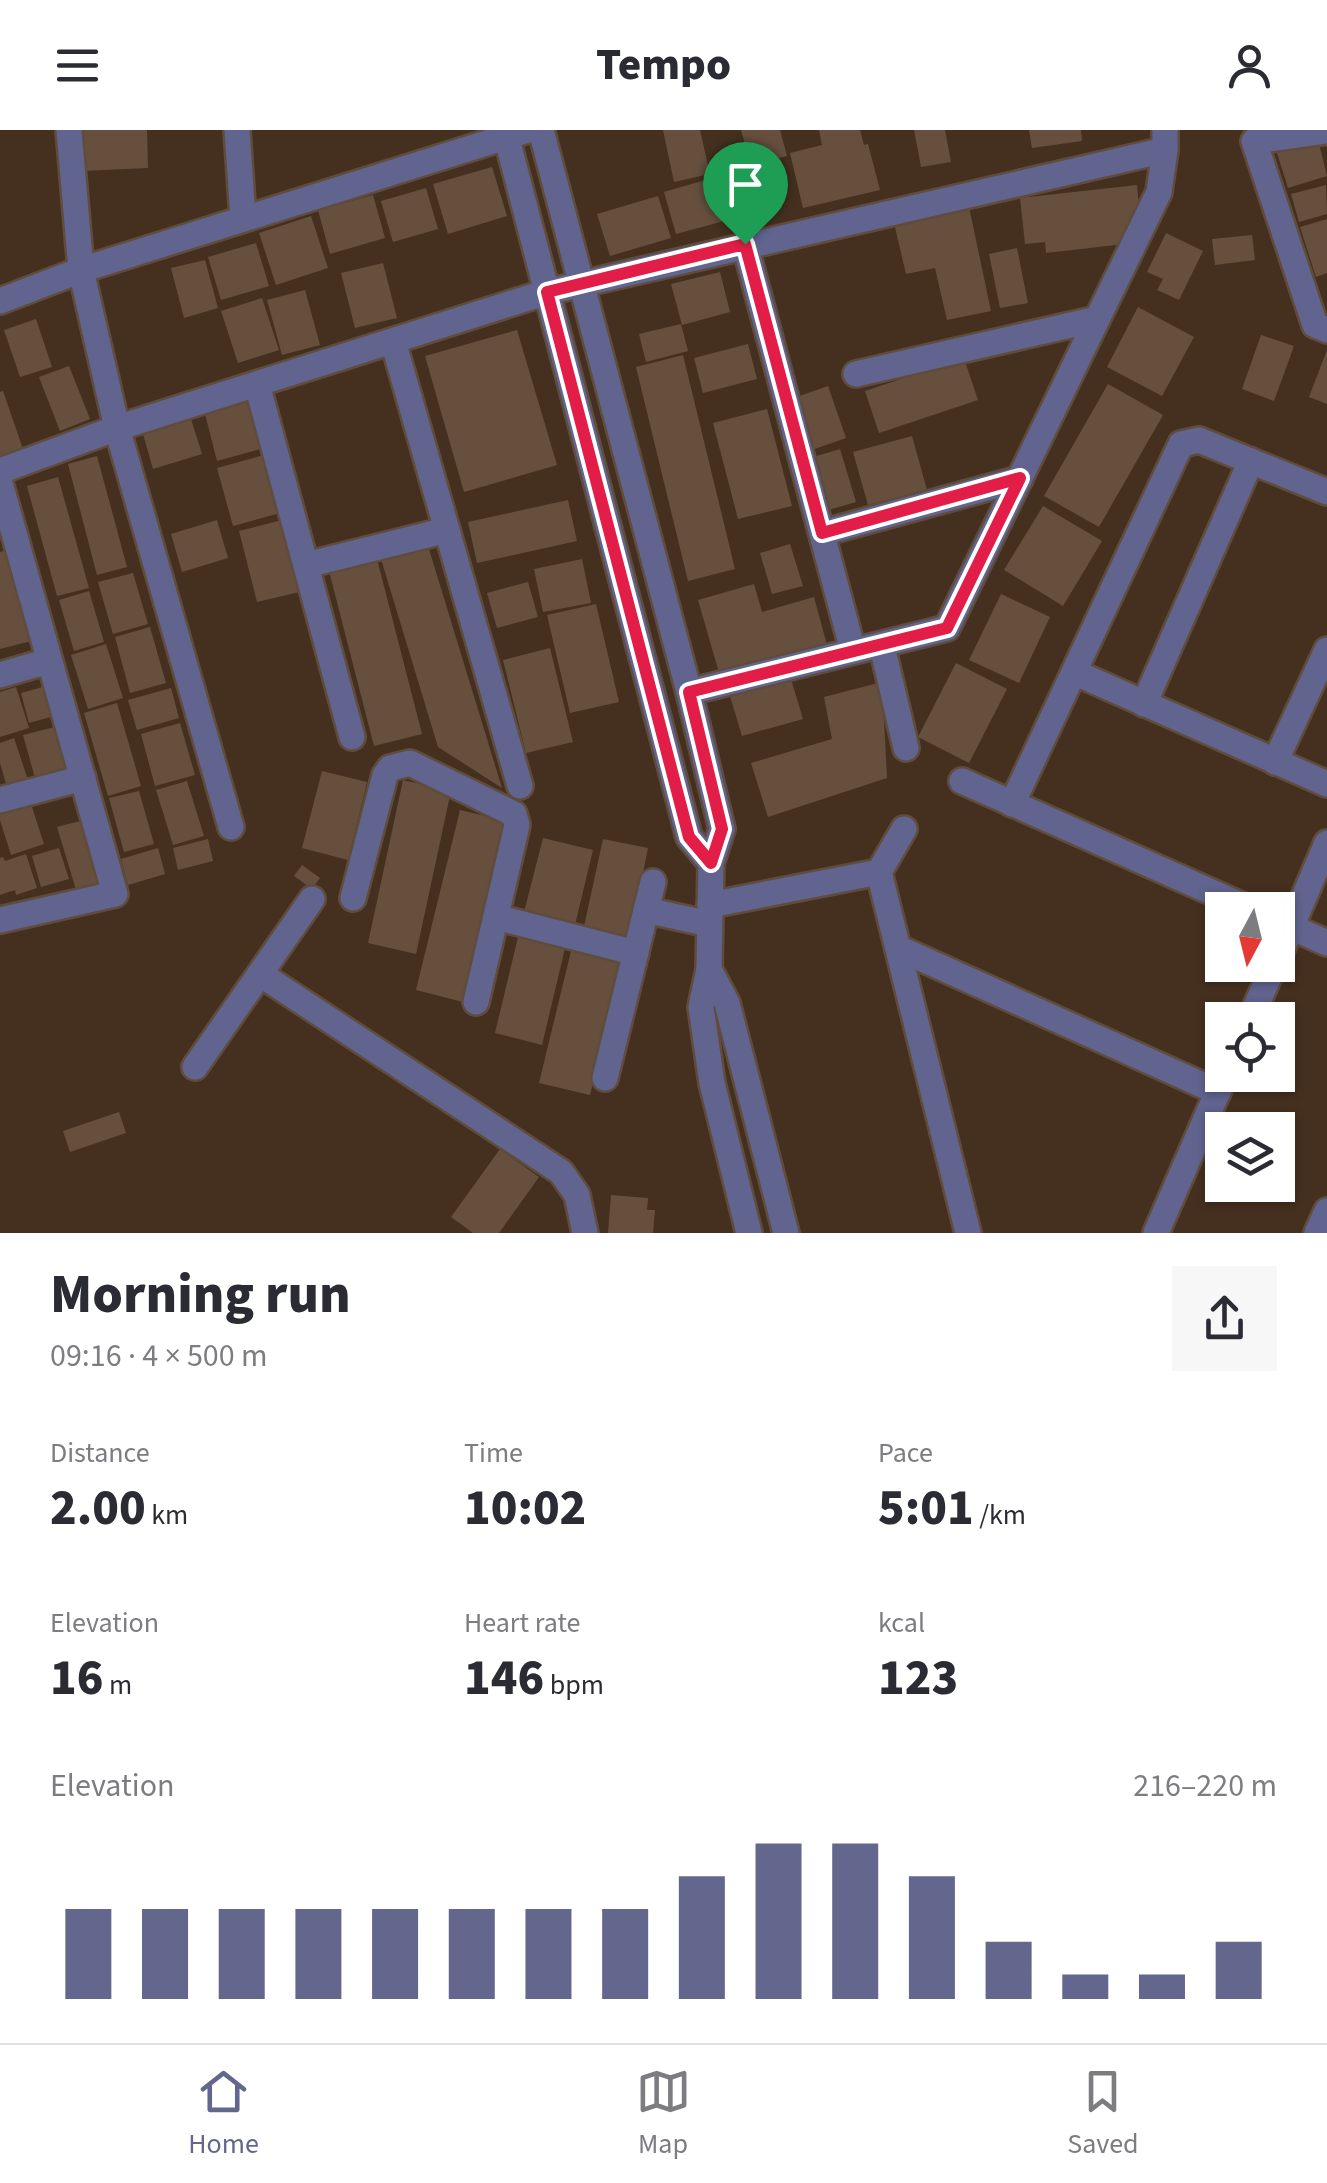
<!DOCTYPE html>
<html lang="en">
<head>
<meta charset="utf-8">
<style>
  body { margin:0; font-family:"Source Sans 3",sans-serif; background:#f7f7f7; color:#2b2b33; height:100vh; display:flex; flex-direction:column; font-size:38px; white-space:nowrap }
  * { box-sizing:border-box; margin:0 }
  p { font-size:32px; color:#7c7c81 }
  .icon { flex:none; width:55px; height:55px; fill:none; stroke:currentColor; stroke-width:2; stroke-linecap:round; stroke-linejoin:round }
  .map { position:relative; height:1103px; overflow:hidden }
  .details { display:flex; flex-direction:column; background:#fff; flex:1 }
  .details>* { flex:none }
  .needle { width:65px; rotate:187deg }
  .tools { position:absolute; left:1205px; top:762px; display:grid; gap:20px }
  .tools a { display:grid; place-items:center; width:90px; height:90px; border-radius:0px; background:#fff; box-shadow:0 2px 8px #0004; font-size:50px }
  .pin { position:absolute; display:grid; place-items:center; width:85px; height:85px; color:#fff; margin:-102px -42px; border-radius:50% 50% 50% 0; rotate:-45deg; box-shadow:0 0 10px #0007 }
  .pin .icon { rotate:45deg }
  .round { display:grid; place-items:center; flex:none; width:105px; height:105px; border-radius:0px; background:#f7f7f7 }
  .overview { display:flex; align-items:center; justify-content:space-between; height:170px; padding:0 50px }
  h1 { font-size:55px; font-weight:800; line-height:75px }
  .stats { display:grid; grid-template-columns:repeat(3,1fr); gap:15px; height:170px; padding:10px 50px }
  .stats div { display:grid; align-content:center }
  .stats b { font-size:50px; font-weight:800 }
  .stats small { font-size:28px; font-weight:400 }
  .stats p { font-size:28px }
  .chart { height:280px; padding:20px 50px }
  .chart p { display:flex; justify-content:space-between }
  .chart svg { width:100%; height:180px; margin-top:10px; stroke:#64678d; stroke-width:6 }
  header { display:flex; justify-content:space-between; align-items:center; height:130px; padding:0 50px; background:#fff; font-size:45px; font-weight:800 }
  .menu { display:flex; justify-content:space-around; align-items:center; height:140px; border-top:2px solid #e1e1e2; background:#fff; font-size:28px; color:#7c7c81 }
  .menu a { display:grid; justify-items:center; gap:5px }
  .menu .selected { color:#64678d }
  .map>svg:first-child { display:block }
  .building { fill:#664f3d }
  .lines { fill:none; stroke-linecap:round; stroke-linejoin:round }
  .minor-casing { stroke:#604c3c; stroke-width:30 }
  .minor { stroke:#60648e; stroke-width:25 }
  .route-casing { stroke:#fff; stroke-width:20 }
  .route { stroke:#e11d48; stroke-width:12 }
</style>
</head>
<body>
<header><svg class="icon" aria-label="menu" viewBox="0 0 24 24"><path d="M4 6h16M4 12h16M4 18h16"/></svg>Tempo<svg class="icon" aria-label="person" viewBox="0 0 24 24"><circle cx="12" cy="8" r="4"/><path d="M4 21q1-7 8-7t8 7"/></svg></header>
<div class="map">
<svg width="1327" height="1103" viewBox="0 0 1327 1103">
  <rect width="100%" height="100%" fill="#45301f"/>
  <g class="building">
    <polygon points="82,0 147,0 148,38 83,41"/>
    <polygon points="663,0 700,0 710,44 674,52"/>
    <polygon points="741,0 780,0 787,26 751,36"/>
    <polygon points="819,0 860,0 864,15 868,14 880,60 803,78 790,23 822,15"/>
    <polygon points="914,0 945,0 951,32 921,37"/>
    <polygon points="1029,0 1081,0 1082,11 1032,18"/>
    <polygon points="1318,9 1327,46 1288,58 1277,23"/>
    <polygon points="492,37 507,86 448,104 433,54"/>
    <polygon points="751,41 763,89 727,97 716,49"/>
    <polygon points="712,48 724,91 676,104 664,62"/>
    <polygon points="1137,55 1139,78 1136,79 1138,93 1133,113 1046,123 1045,112 1025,114 1020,68"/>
    <polygon points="1326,55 1327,84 1299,92 1291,64"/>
    <polygon points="426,58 438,99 393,112 381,71"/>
    <polygon points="373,65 385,108 330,124 318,80"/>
    <polygon points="658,66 671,108 610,126 597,84"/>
    <polygon points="969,77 991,181 947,190 935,138 906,144 894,93"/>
    <polygon points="311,86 328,138 276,155 259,103"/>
    <polygon points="1327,89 1327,143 1316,147 1300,97"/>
    <polygon points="1166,103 1203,121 1179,170 1157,160 1163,149 1147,142"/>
    <polygon points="1252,105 1255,130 1215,135 1212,109"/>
    <polygon points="256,113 269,156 221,170 208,127"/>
    <polygon points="1017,118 1028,173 1000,178 989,124"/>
    <polygon points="205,130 218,178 184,188 171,138"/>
    <polygon points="383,133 397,188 355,198 341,143"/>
    <polygon points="720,142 730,182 682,195 671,154"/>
    <polygon points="305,160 320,215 282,225 267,170"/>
    <polygon points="262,168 279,220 238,233 221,181"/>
    <polygon points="1138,177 1194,207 1162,266 1107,237"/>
    <polygon points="36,189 52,237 20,247 4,200"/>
    <polygon points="681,194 688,221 646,232 639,204"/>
    <polygon points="517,200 557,335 464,362 425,226"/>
    <polygon points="1261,205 1294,216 1274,271 1242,259"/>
    <polygon points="748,214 757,249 703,263 694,228"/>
    <polygon points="1327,220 1327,274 1309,267"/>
    <polygon points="683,225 735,439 688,451 636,237"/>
    <polygon points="964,228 978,270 879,303 865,261"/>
    <polygon points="69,236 90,289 60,301 39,247"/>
    <polygon points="1108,254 1163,285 1099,397 1044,366"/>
    <polygon points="828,256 846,308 812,320 794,268"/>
    <polygon points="3,261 23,319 0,326 0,262"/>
    <polygon points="249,263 264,318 217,331 203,276"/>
    <polygon points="767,279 792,376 738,389 713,293"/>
    <polygon points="191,289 202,324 153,339 143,304"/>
    <polygon points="912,306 927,360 868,375 853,322"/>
    <polygon points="840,319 856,372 825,381 810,328"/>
    <polygon points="264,325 280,383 233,396 217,338"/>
    <polygon points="97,326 127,437 97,445 68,334"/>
    <polygon points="58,347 89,458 57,466 27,356"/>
    <polygon points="568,370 577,411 477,433 468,392"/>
    <polygon points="1043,376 1102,411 1063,476 1004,440"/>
    <polygon points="286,389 304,461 257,472 239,401"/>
    <polygon points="217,390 228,428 182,442 171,404"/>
    <polygon points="790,414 803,456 772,464 760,423"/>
    <polygon points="428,416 502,658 438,617 381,429"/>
    <polygon points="12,419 35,510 0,519 0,422"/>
    <polygon points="377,429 422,604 374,616 329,441"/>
    <polygon points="582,429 591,473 543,482 534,439"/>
    <polygon points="133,443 148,494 113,504 98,452"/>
    <polygon points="528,452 538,487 497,498 487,463"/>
    <polygon points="754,454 762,482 814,467 827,515 720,546 698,470"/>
    <polygon points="89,461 104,512 74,521 59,470"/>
    <polygon points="1001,464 1050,487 1019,553 969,530"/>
    <polygon points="596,474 619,572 570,583 547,485"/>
    <polygon points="150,497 166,553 130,563 115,507"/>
    <polygon points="106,514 123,568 88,579 71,525"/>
    <polygon points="550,518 573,612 526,623 503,530"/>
    <polygon points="956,533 1007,559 969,633 918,607"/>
    <polygon points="790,546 803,589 742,606 729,563"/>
    <polygon points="882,552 887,648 768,687 751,633 832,609 824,567"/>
    <polygon points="50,555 58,585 29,593 21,563"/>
    <polygon points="16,557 29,598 0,607 0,562"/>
    <polygon points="171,558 179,588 137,600 128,570"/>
    <polygon points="117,573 141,656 108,666 84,583"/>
    <polygon points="180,593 195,645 155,656 141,604"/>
    <polygon points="63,595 75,637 35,648 23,605"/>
    <polygon points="14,608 28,650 7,657 0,633 0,613"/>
    <polygon points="322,641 367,652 348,730 302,718"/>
    <polygon points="403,650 451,661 416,824 368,813"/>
    <polygon points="187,651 204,706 173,715 156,660"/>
    <polygon points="139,661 154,714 124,722 109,668"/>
    <polygon points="28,665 44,714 11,725 0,690 0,675"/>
    <polygon points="460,680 507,691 463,872 416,860"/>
    <polygon points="80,691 99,756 77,763 57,697"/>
    <polygon points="543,708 593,720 574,799 523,786"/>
    <polygon points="208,709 213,731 178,740 173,718"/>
    <polygon points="603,709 648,718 629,811 583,801"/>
    <polygon points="59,718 69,749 41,757 32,726"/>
    <polygon points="158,718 165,744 128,755 121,729"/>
    <polygon points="26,724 37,758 16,765 15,760 0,765 0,728 3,727 5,731"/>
    <polygon points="302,735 320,748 312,759 294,746"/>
    <polygon points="519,803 566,814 542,915 495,903"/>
    <polygon points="572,817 623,829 590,965 539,953"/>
    <polygon points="119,982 126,1003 70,1022 63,1001"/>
    <polygon points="500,1019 539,1047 499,1103 473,1103 451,1087"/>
    <polygon points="611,1065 648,1068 647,1080 655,1080 653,1103 608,1103"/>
  </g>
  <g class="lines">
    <g class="minor-casing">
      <g id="minor">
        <polyline points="69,0 81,140 117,298 231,697"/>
        <polyline points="237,0 243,88"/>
        <polyline points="541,0 689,562 722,699 711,733 709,839 701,877 712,953 749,1103"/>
        <polyline points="1327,1 1254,11 1315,195 1327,200"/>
        <polyline points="506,5 689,707 711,733"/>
        <polyline points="745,115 853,521"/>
        <polyline points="0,171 81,140 528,0"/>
        <polyline points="393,211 520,656"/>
        <polyline points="856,244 1097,189"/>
        <polyline points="257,254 352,607"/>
        <polyline points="0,341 117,298 547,162 1165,20"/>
        <polyline points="0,353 115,764 0,790"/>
        <polyline points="822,403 1020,349"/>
        <polyline points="306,435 447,400"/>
        <polyline points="882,516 906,618"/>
        <polyline points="1076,543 1327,654"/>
        <polyline points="0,545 48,531"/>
        <polyline points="689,562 947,498 1159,62 1165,20 1165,0"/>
        <polyline points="1144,574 1251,331"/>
        <polyline points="1275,632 1327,520"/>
        <polyline points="962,651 1252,780"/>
        <polyline points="0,670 83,648"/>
        <polyline points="1012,674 1181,314 1199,310 1327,362"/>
        <polyline points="879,742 968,1103"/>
        <polyline points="353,768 385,645 390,638 410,633 514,684 517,695 476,872"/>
        <polyline points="710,775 879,742 904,699"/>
        <polyline points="646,780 709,794"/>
        <polyline points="496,787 636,823"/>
        <polyline points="1278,791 1327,813"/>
        <polyline points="898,818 1218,962"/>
        <polyline points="1278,828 1327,713"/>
        <polyline points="709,839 727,873 786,1103"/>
        <polyline points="260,844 561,1042 577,1065 585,1103"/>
        <polyline points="1250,890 1274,835"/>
        <polyline points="195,937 312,769"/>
        <polyline points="605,948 653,752"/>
        <polyline points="1156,1103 1225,945"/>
        <polyline points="1317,1103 1327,1081"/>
      </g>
    </g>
    <use href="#minor" class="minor"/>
  </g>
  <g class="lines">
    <g class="route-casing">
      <polygon id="route" points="745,114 822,403 1020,348 947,498 689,562 722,699 711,733 689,707 547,162"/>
    </g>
    <use href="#route" class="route"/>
  </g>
</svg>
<div class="tools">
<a><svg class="needle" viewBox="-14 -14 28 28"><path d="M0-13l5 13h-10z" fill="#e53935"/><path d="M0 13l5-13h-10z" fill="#7c7c81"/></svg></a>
<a><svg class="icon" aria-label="locate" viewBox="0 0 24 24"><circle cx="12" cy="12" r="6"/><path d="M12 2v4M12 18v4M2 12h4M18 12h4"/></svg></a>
<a><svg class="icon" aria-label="layers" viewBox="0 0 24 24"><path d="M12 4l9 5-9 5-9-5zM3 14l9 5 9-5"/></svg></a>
</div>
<div class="pin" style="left:745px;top:114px;background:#1e9e55"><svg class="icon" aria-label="arrive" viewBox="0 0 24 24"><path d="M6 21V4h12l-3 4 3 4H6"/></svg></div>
</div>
<section class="details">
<div class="overview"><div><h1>Morning run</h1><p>09:16 · 4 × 500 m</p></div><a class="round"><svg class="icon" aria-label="share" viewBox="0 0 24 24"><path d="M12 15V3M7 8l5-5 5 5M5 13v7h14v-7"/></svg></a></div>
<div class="stats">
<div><p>Distance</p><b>2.00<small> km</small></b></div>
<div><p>Time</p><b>10:02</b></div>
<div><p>Pace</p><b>5:01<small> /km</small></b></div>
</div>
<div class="stats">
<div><p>Elevation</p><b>16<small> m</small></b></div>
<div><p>Heart rate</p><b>146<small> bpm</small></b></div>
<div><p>kcal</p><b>123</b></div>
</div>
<div class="chart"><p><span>Elevation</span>216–220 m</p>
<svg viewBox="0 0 160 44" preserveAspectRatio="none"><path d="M5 44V22M15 44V22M25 44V22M35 44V22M45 44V22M55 44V22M65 44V22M75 44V22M85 44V14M95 44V6M105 44V6M115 44V14M125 44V30M135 44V38M145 44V38M155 44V30"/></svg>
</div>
</section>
<nav class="menu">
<a class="selected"><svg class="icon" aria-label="home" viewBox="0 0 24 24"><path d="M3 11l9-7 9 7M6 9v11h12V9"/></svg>Home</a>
<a><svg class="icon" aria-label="map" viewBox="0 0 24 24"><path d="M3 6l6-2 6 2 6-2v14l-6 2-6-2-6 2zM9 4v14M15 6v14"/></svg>Map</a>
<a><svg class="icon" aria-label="saved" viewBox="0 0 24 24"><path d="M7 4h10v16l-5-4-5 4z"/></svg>Saved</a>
</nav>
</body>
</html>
